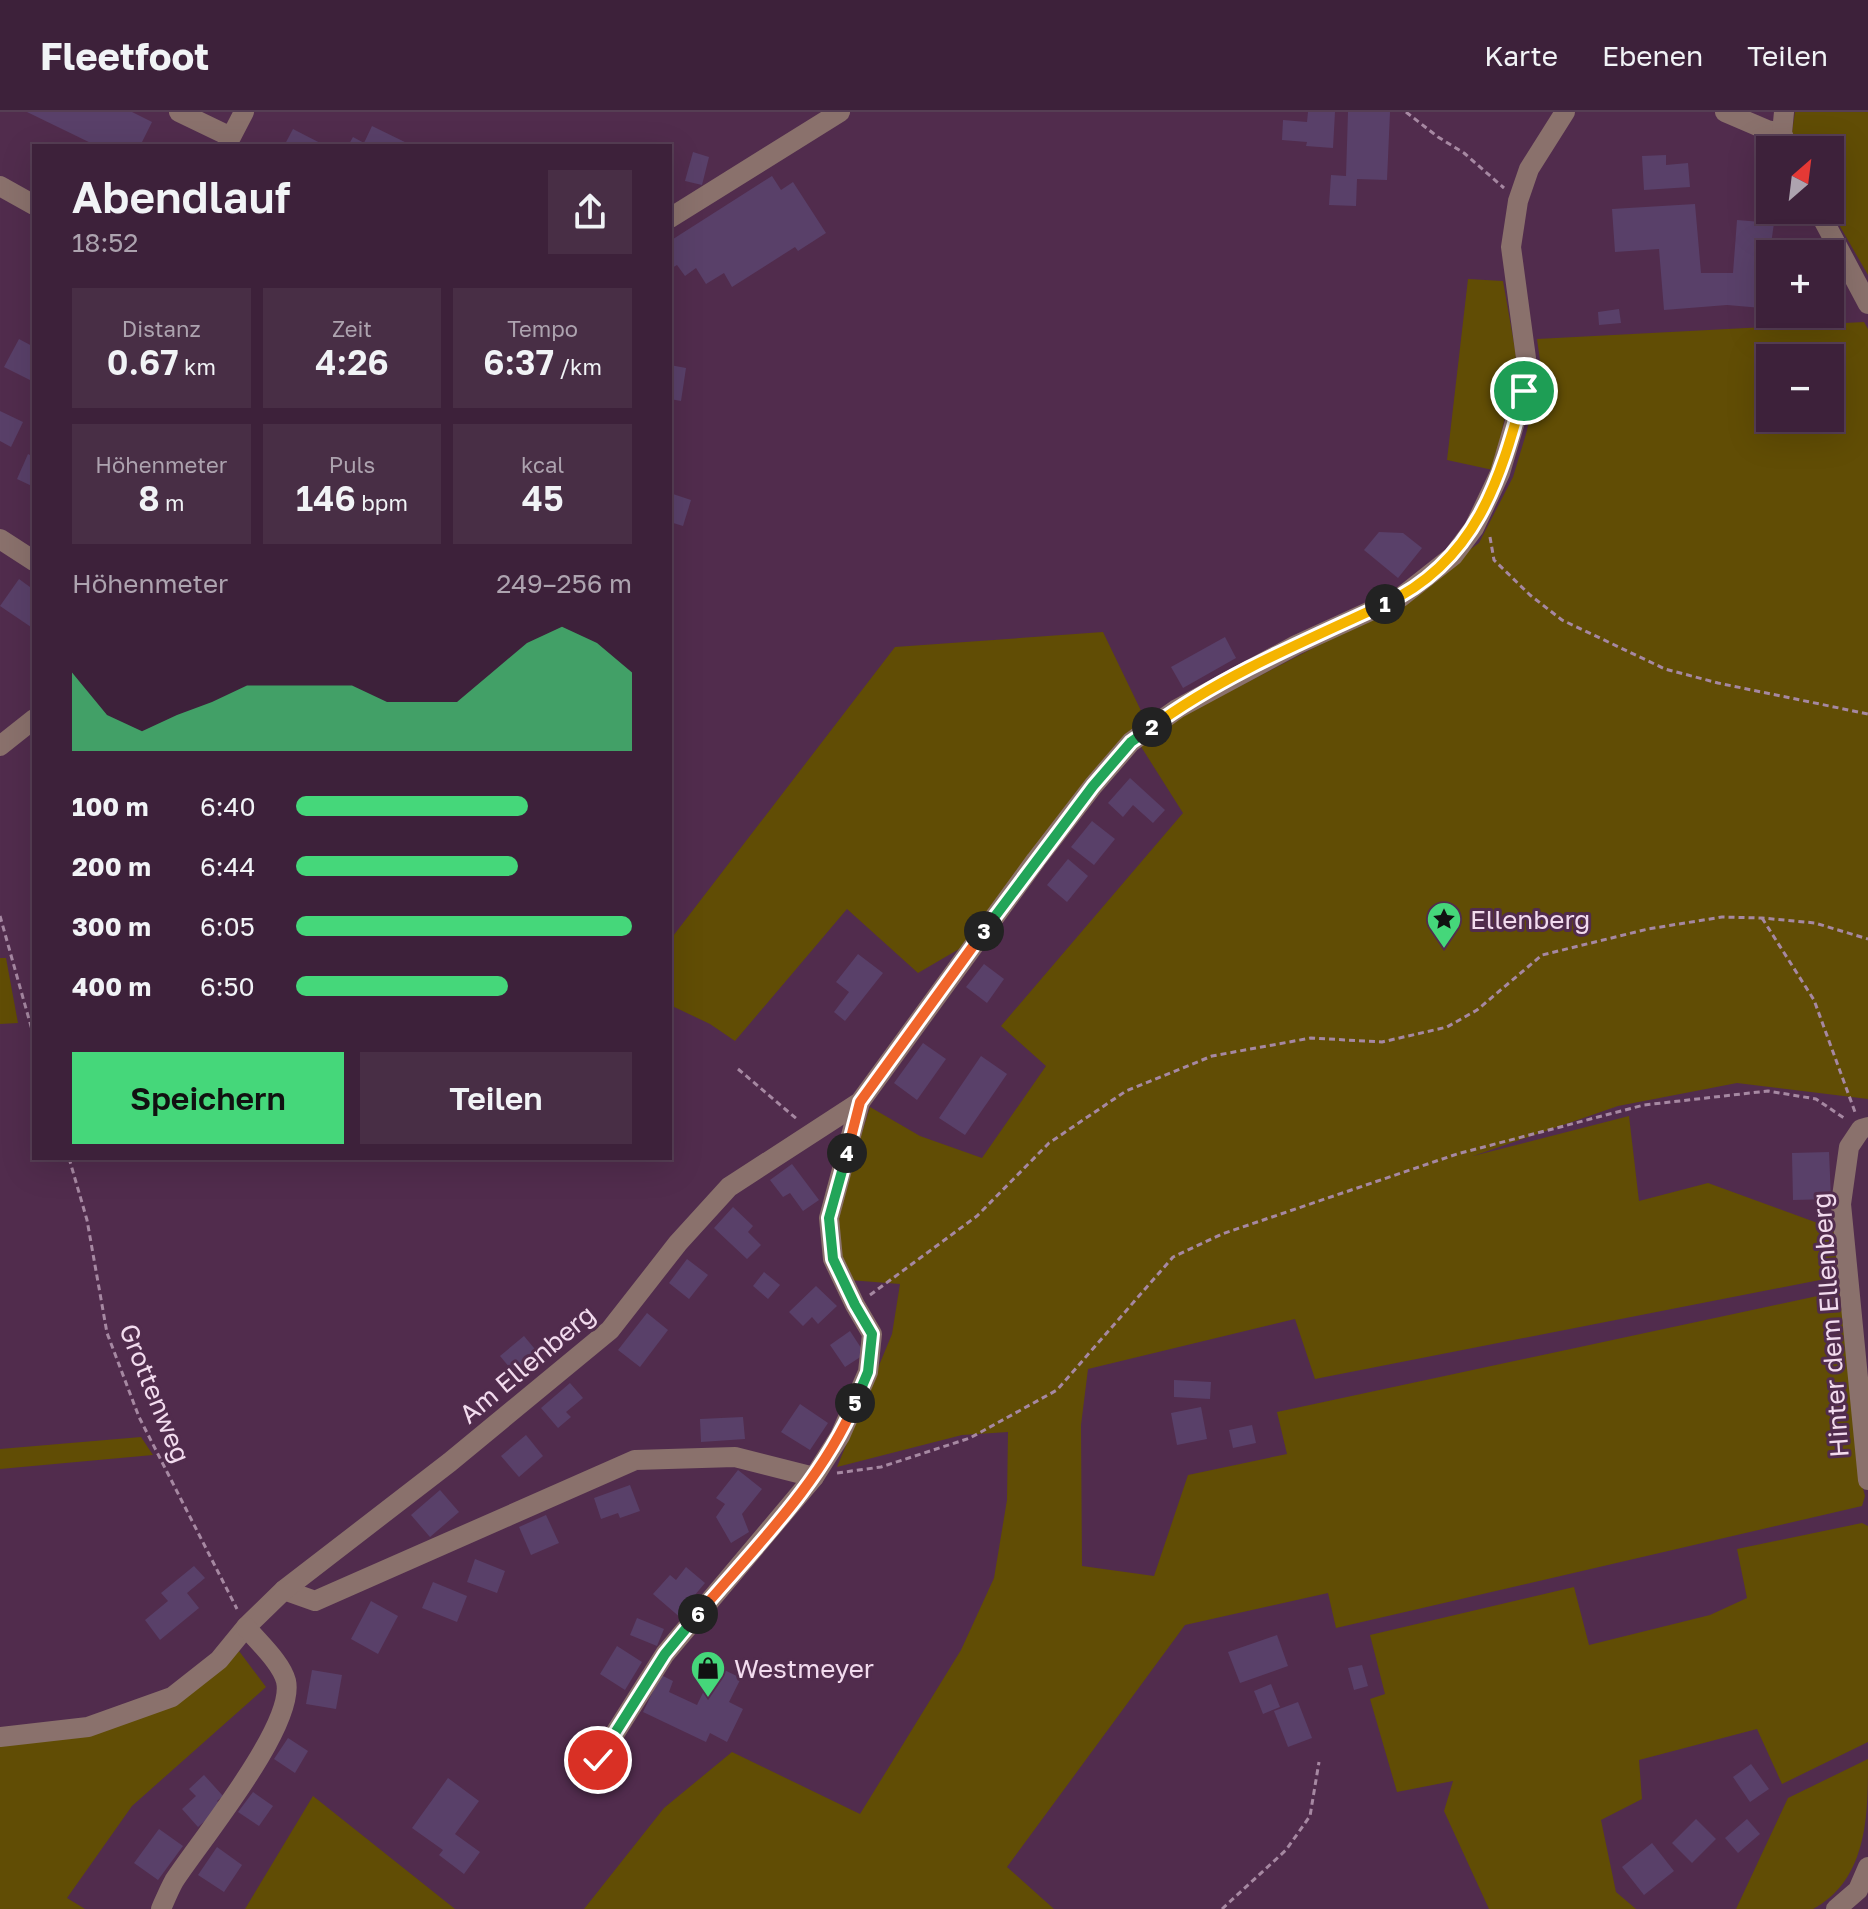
<!DOCTYPE html>
<html lang="de">
<head>
<meta charset="utf-8">
<style>
  body { margin:0; font-family:"Golos Text",sans-serif; background:#482e45; color:#f1f3f6; height:100vh; display:flex; flex-direction:column; font-size:30px; white-space:nowrap }
  * { box-sizing:border-box; margin:0 }
  p { font-size:26px; color:#ada3af }
  .icon { flex:none; width:44px; height:44px; fill:none; stroke:currentColor; stroke-width:2; stroke-linecap:round; stroke-linejoin:round }
  .map { position:relative; flex:1; overflow:hidden }
  .sheet { position:absolute; left:32px; top:32px; width:640px; height:1016px; display:flex; flex-direction:column; background:#3d213a; border-radius:0px; box-shadow:0 8px 32px #0002,0 0 0 2px #563e54 }
  .sheet>* { flex:none }
  .needle { width:52px; rotate:28deg }
  .buttons { position:absolute; left:1756px; top:24px; display:grid; gap:16px }
  .buttons a { display:grid; place-items:center; width:88px; height:88px; border-radius:0px; background:#3d213a; box-shadow:0 8px 32px #0002,0 0 0 2px #563e54; font-size:40px }
  .pin { position:absolute; display:grid; place-items:center; width:68px; height:68px; color:#fff; margin:-34px; border:4px solid #fff; border-radius:50%; box-shadow:0 2px 8px #0007 }
  .km { position:absolute; width:40px; height:40px; margin:-20px; border-radius:50%; background:#222; color:#fff; font-size:22px; line-height:40px; text-align:center }
  .round { display:grid; place-items:center; flex:none; width:84px; height:84px; border-radius:0px; background:#482e45 }
  .head { display:flex; align-items:center; justify-content:space-between; height:136px; padding:0 40px }
  h1 { font-size:44px; font-weight:600; line-height:60px }
  .metrics { display:grid; grid-template-columns:repeat(3,1fr); gap:12px; height:136px; padding:8px 40px }
  .metrics div { display:grid; align-content:center; border-radius:0px; background:#482e45; text-align:center }
  .metrics b { font-size:34px; font-weight:600 }
  .metrics small { font-size:22px; font-weight:400 }
  .metrics p { font-size:22px }
  .chart { height:224px; padding:16px 40px }
  .chart p { display:flex; justify-content:space-between }
  .chart svg { width:100%; height:144px; margin-top:8px; fill:#45d77a; opacity:.7 }
  .action { display:flex; gap:16px; margin-top:auto; padding:16px 40px }
  .action a { flex:1; height:92px; border-radius:0px; background:#45d77a; color:#111; font-size:32px; font-weight:600; line-height:92px; text-align:center }
  .action a+a { background:#482e45; color:#f1f3f6 }
  ul { padding:0 40px; list-style:none; font-size:26px }
  li { display:grid; grid-template-columns:128px 96px 1fr; align-items:center; height:60px }
  li i { height:20px; border-radius:10px; background:#45d77a }
  header { display:flex; align-items:center; gap:48px; box-sizing:border-box; height:112px; padding:0 40px; background:#3d213a; border-bottom:2px solid #563e54 }
  header strong { font-size:38px }
  nav { display:flex; gap:44px; margin-inline-start:auto; font-size:28px }
  .map>svg:first-child { display:block }
  .green { fill:#614d05; fill-rule:evenodd }
  .building { fill:#594069 }
  .lines { fill:none; stroke-linecap:round; stroke-linejoin:round }
  .path { stroke:#a688a2; stroke-width:3; stroke-dasharray:6 4; stroke-linecap:butt }
  .minor { stroke:#8a716c; stroke-width:20 }
  .split-1-casing { stroke:#fff; stroke-width:16 }
  .split-2-casing { stroke:#fff; stroke-width:16 }
  .split-3-casing { stroke:#fff; stroke-width:16 }
  .split-4-casing { stroke:#fff; stroke-width:16 }
  .split-5-casing { stroke:#fff; stroke-width:16 }
  .split-6-casing { stroke:#fff; stroke-width:16 }
  .split-7-casing { stroke:#fff; stroke-width:16 }
  .split-1 { stroke:#f5b400; stroke-width:10 }
  .split-2 { stroke:#f5b400; stroke-width:10 }
  .split-3 { stroke:#22a559; stroke-width:10 }
  .split-4 { stroke:#f0652b; stroke-width:10 }
  .split-5 { stroke:#22a559; stroke-width:10 }
  .split-6 { stroke:#f0652b; stroke-width:10 }
  .split-7 { stroke:#22a559; stroke-width:10 }
  .labels { text-anchor:middle; dominant-baseline:central; stroke-width:6; stroke-linejoin:round; paint-order:stroke }
  .poi-label { font-size:26px; fill:#f2dbee; stroke:#512c4d; text-anchor:start }
  .street-label { font-size:26px; fill:#f2dbee; stroke:#512c4d }
</style>
</head>
<body>
<header>
<strong>Fleetfoot</strong>
<nav><a>Karte</a><a>Ebenen</a><a>Teilen</a></nav>
</header>
<div class="map">
<svg width="1868" height="1797" viewBox="0 0 1868 1797">
  <rect width="100%" height="100%" fill="#512c4d"/>
  <g class="green">
    <polygon points="1795,0 1868,0 1868,163 1830,97 1830,38 1800,38 1792,20"/>
    <polygon points="1468,167 1503,169 1516,243 1511,278 1493,358 1447,348"/>
    <path d="M1864,210L1868,217V987L1737,971L1618,994L1473,1044L1629,1004L1639,1089L1708,1071L1834,1117L1840,1156L1835,1165L1315,1267L1295,1207L1088,1257L1081,1313L1082,1454L1154,1464L1188,1363L1287,1342L1277,1300L1836,1180L1841,1183L1858,1358L1865,1384L1862,1394L1336,1516L1328,1481L1185,1513L1007,1755L1054,1797H584L664,1696L732,1640L860,1702L961,1538L994,1466L1007,1388L1008,1320L962,1323L837,1355L892,1222L900,1172L849,1168L841,1150L835,1106L870,995L920,1024L982,1046L1046,954L1001,914L1183,701L1140,633L1184,603L1389,497L1479,431L1513,365L1526,322L1537,278L1540,248L1537,227ZM1770,246H1830V306H1770Z"/>
    <polygon points="1103,520 1145,607 1123,625 971,830 918,861 847,797 735,929 710,912 670,893 670,828 895,535"/>
    <polygon points="0,846 6,846 18,911 0,912"/>
    <polygon points="141,1325 153,1343 0,1357 0,1337"/>
    <polygon points="1862,1411 1868,1414 1868,1630 1782,1672 1757,1617 1639,1648 1642,1687 1601,1708 1616,1780 1636,1797 1489,1797 1444,1699 1453,1669 1397,1680 1370,1587 1385,1582 1370,1523 1574,1475 1589,1533 1710,1503 1747,1486 1737,1437"/>
    <polygon points="239,1539 266,1575 132,1694 67,1786 85,1797 0,1797 0,1634 174,1591"/>
    <path d="M1868,1647C1868,1702 1868,1767 1813,1797H1736L1788,1686Z"/>
    <polygon points="313,1684 455,1797 245,1797"/>
  </g>
  <g class="building">
    <polygon points="27,0 132,0 152,10 140,34 97,34"/>
    <polygon points="1308,0 1335,0 1333,36 1306,34 1307,30 1282,28 1283,8 1307,10"/>
    <polygon points="1348,0 1390,0 1387,68 1357,67 1356,94 1329,93 1331,63 1346,64"/>
    <polygon points="372,14 413,34 348,34 353,25 364,31"/>
    <polygon points="293,17 326,34 284,34"/>
    <polygon points="693,40 709,45 702,73 685,69"/>
    <polygon points="1666,43 1666,53 1688,51 1690,75 1644,78 1642,44"/>
    <polygon points="772,64 781,78 793,70 826,121 798,139 795,135 732,175 724,161 706,172 696,156 685,164 677,153 670,157 670,129"/>
    <polygon points="1695,92 1701,161 1733,161 1737,108 1774,111 1762,196 1727,193 1664,198 1659,137 1615,140 1612,97"/>
    <polygon points="1619,197 1621,211 1599,213 1598,200"/>
    <polygon points="19,227 34,235 34,261 30,268 4,255"/>
    <polygon points="670,253 686,256 681,289 670,287"/>
    <polygon points="0,299 23,310 11,335 0,329"/>
    <polygon points="28,342 34,345 34,375 17,367"/>
    <polygon points="670,381 691,388 683,414 670,410"/>
    <polygon points="1379,420 1403,421 1422,436 1398,466 1364,438"/>
    <polygon points="19,467 34,478 34,511 31,515 0,494"/>
    <polygon points="1225,525 1236,546 1183,576 1171,555"/>
    <polygon points="1130,666 1165,698 1153,711 1133,693 1123,705 1108,691"/>
    <polygon points="1092,709 1115,727 1094,753 1071,735"/>
    <polygon points="1068,747 1088,764 1067,790 1047,773"/>
    <polygon points="858,842 883,861 845,909 834,900 849,880 836,870"/>
    <polygon points="984,852 1004,867 987,891 966,875"/>
    <polygon points="923,931 946,947 917,988 894,971"/>
    <polygon points="981,944 1007,962 965,1023 939,1006"/>
    <polygon points="1829,1040 1831,1087 1793,1088 1792,1041"/>
    <polygon points="792,1052 819,1088 803,1099 790,1081 783,1085 770,1068"/>
    <polygon points="733,1095 753,1114 748,1120 761,1133 747,1147 714,1116"/>
    <polygon points="687,1147 708,1163 689,1187 669,1171"/>
    <polygon points="764,1160 780,1173 768,1187 753,1174"/>
    <polygon points="816,1174 837,1194 818,1212 812,1205 803,1214 789,1200"/>
    <polygon points="647,1201 668,1218 640,1255 618,1238"/>
    <polygon points="850,1219 865,1242 845,1255 830,1233"/>
    <polygon points="524,1224 544,1248 520,1268 500,1244"/>
    <polygon points="1174,1268 1211,1270 1210,1287 1174,1285"/>
    <polygon points="570,1271 583,1286 566,1300 571,1305 558,1316 541,1296"/>
    <polygon points="800,1292 828,1311 810,1338 781,1320"/>
    <polygon points="1201,1295 1207,1327 1177,1333 1171,1301"/>
    <polygon points="743,1305 745,1327 701,1330 700,1307"/>
    <polygon points="1252,1313 1256,1331 1233,1336 1229,1318"/>
    <polygon points="526,1323 543,1344 519,1365 501,1344"/>
    <polygon points="738,1358 762,1377 742,1402 749,1420 731,1431 716,1405 725,1392 716,1386"/>
    <polygon points="630,1373 640,1399 620,1406 618,1401 601,1407 594,1386"/>
    <polygon points="440,1378 459,1400 430,1425 411,1403"/>
    <polygon points="546,1403 559,1431 531,1443 519,1415"/>
    <polygon points="475,1447 505,1459 497,1481 467,1470"/>
    <polygon points="194,1454 205,1466 187,1481 199,1496 160,1528 145,1508 168,1489 161,1481"/>
    <polygon points="686,1455 705,1471 694,1484 699,1488 682,1507 653,1482 670,1463 676,1468"/>
    <polygon points="433,1470 467,1484 457,1510 422,1496"/>
    <polygon points="371,1489 398,1504 378,1542 351,1527"/>
    <polygon points="637,1506 664,1517 657,1534 630,1523"/>
    <polygon points="1277,1523 1288,1554 1240,1571 1228,1540"/>
    <polygon points="617,1534 642,1550 625,1578 600,1562"/>
    <polygon points="1362,1553 1368,1574 1354,1578 1348,1556"/>
    <polygon points="716,1554 741,1566 729,1590 743,1597 727,1630 710,1621 706,1630 643,1600 661,1563 673,1569 669,1580 697,1593"/>
    <polygon points="312,1558 342,1563 336,1597 306,1592"/>
    <polygon points="1271,1572 1280,1595 1263,1602 1254,1579"/>
    <polygon points="1298,1590 1312,1626 1288,1635 1274,1599"/>
    <polygon points="288,1626 308,1639 295,1661 274,1647"/>
    <polygon points="1751,1652 1769,1677 1750,1690 1733,1665"/>
    <polygon points="204,1663 223,1684 217,1689 222,1694 198,1715 182,1697 196,1684 189,1677"/>
    <polygon points="448,1666 479,1689 455,1722 480,1740 464,1762 439,1743 443,1738 412,1716"/>
    <polygon points="253,1680 273,1694 259,1714 238,1700"/>
    <polygon points="1696,1707 1716,1727 1692,1751 1672,1731"/>
    <polygon points="1747,1707 1760,1722 1738,1741 1725,1726"/>
    <polygon points="159,1717 183,1734 158,1768 134,1751"/>
    <polygon points="1652,1731 1674,1759 1644,1783 1622,1755"/>
    <polygon points="217,1735 242,1753 224,1780 198,1763"/>
  </g>
  <g class="lines">
    <g class="path">
      <polyline points="1406,0 1438,25 1464,41 1504,76"/>
      <polyline points="1490,425 1494,448 1530,483 1562,508 1665,557 1718,571 1868,602"/>
      <polyline points="0,804 34,925"/>
      <polyline points="1762,806 1814,888 1855,1000"/>
      <polyline points="738,957 798,1008"/>
      <polyline points="69,1046 87,1108 107,1221 139,1305 237,1497"/>
      <polyline points="870,1183 977,1104 1049,1031 1126,979 1212,944 1311,926 1382,930 1447,915 1477,898 1542,843 1648,817 1722,805 1762,806 1815,811 1868,827"/>
      <polyline points="837,1361 881,1355 970,1326 1057,1278 1173,1145 1222,1122 1457,1042 1644,993 1768,979 1816,987 1844,1006"/>
      <polyline points="1222,1797 1286,1738 1310,1704 1319,1650"/>
    </g>
    <g class="minor">
      <polyline points="179,0 231,25 244,0"/>
      <polyline points="1725,0 1767,18 1782,21"/>
      <polyline points="1784,0 1782,21 1789,38"/>
      <polyline points="0,74 34,93"/>
      <polyline points="1818,98 1868,192"/>
      <polyline points="670,106 840,0"/>
      <polyline points="0,427 34,449"/>
      <polyline points="0,634 34,607"/>
      <polyline points="1868,1015 1861,1017 1849,1035 1841,1092 1868,1368"/>
      <polyline points="284,1478 315,1489 635,1348 735,1345 814,1365"/>
      <polyline points="0,1625 88,1615 172,1585 219,1548 246,1515 284,1478 450,1350 610,1218 678,1131 729,1075 860,990 1036,748 1093,674 1131,630 1177,597 1296,533 1401,485 1453,444 1474,416 1500,361 1524,279 1526,246 1511,135 1518,89 1529,57 1565,0"/>
      <polyline points="598,1648 665,1542 814,1365 840,1324 868,1260 872,1222 855,1193 833,1147 829,1106 860,990"/>
      <path d="M161,1797C165,1788 169,1778 174,1769C200,1729 296,1613 286,1569C281,1550 258,1530 246,1515"/>
      <polyline points="1836,1797 1858,1778 1868,1755"/>
    </g>
  </g>
  <g class="lines">
    <g class="split-1-casing">
      <path id="split-1" d="M1385,492C1476,449 1500,369 1524,279"/>
    </g>
    <g class="split-2-casing">
      <path id="split-2" d="M1152,615C1221,564 1307,528 1385,492"/>
    </g>
    <g class="split-3-casing">
      <polyline id="split-3" points="984,819 1093,674 1131,630 1152,615"/>
    </g>
    <g class="split-4-casing">
      <polyline id="split-4" points="847,1041 860,990 984,819"/>
    </g>
    <g class="split-5-casing">
      <polyline id="split-5" points="847,1041 829,1106 833,1147 855,1193 872,1222 868,1260 855,1291"/>
    </g>
    <g class="split-6-casing">
      <path id="split-6" d="M698,1502C755,1435 820,1372 855,1291"/>
    </g>
    <g class="split-7-casing">
      <polyline id="split-7" points="598,1648 665,1542 698,1502"/>
    </g>
    <use href="#split-1" class="split-1"/>
    <use href="#split-2" class="split-2"/>
    <use href="#split-3" class="split-3"/>
    <use href="#split-4" class="split-4"/>
    <use href="#split-5" class="split-5"/>
    <use href="#split-6" class="split-6"/>
    <use href="#split-7" class="split-7"/>
  </g>
  <defs>
    <g id="sight-pin" transform="scale(1.8)"><path d="M0 17L-7.5 6A9.5 9.5 0 1 1 7.5 6Z" fill="#45d77a" stroke="#512c4d"/><path d="M0-6L1.8-2.2L6-1.7L2.9 1.2L3.7 5.4L0 3.3L-3.7 5.4L-2.9 1.2L-6-1.7L-1.8-2.2Z" fill="#111"/></g>
    <g id="shop-pin" transform="scale(1.8)"><path d="M0 17L-7.5 6A9.5 9.5 0 1 1 7.5 6Z" fill="#45d77a" stroke="#512c4d"/><path d="M-5-2.5h2.3a2.7 3.5 0 0 1 5.4 0H5L5.5 6h-11ZM-1.5-2.5h3a1.5 2.3 0 0 0-3 0Z" fill="#111"/></g>
  </defs>
  <g fill-rule="evenodd">
    <use href="#sight-pin" x="1444" y="807"/>
    <use href="#shop-pin" x="708" y="1556"/>
  </g>
  <g class="labels">
    <g class="poi-label">
      <text x="1470" y="807">Ellenberg</text>
      <text x="734" y="1556">Westmeyer</text>
    </g>
    <g class="street-label">
      <text transform="translate(1830 1213) rotate(-94)">Hinter dem Ellenberg</text>
      <text transform="translate(527 1252) rotate(-40)">Am Ellenberg</text>
      <text transform="translate(155 1281) rotate(68)">Grottenweg</text>
    </g>
  </g>
</svg>
<div class="buttons">
<a><svg class="needle" viewBox="-14 -14 28 28"><path d="M0-13l5 13h-10z" fill="#e53935"/><path d="M0 13l5-13h-10z" fill="#ada3af"/></svg></a>
<a>+</a>
<a>−</a>
</div>
<div class="pin" style="left:1524px;top:279px;background:#1e9e55"><svg class="icon" aria-label="arrive" viewBox="0 0 24 24"><path d="M6 21V4h12l-3 4 3 4H6"/></svg></div>
<div class="pin" style="left:598px;top:1648px;background:#d93025"><svg class="icon" aria-label="check" viewBox="0 0 24 24"><path d="M5 12l5 5 9-10"/></svg></div>
<b class="km" style="left:1385px;top:492px">1</b>
<b class="km" style="left:1152px;top:615px">2</b>
<b class="km" style="left:984px;top:819px">3</b>
<b class="km" style="left:847px;top:1041px">4</b>
<b class="km" style="left:855px;top:1291px">5</b>
<b class="km" style="left:698px;top:1502px">6</b>
<section class="sheet">
<div class="head"><div><h1>Abendlauf</h1><p>18:52</p></div><a class="round"><svg class="icon" aria-label="share" viewBox="0 0 24 24"><path d="M12 15V3M7 8l5-5 5 5M5 13v7h14v-7"/></svg></a></div>
<div class="metrics">
<div><p>Distanz</p><b>0.67<small> km</small></b></div>
<div><p>Zeit</p><b>4:26</b></div>
<div><p>Tempo</p><b>6:37<small> /km</small></b></div>
</div>
<div class="metrics">
<div><p>Höhenmeter</p><b>8<small> m</small></b></div>
<div><p>Puls</p><b>146<small> bpm</small></b></div>
<div><p>kcal</p><b>45</b></div>
</div>
<div class="chart"><p><span>Höhenmeter</span>249–256 m</p>
<svg viewBox="0 0 160 44" preserveAspectRatio="none"><path d="M0 44V20L10 33L20 38L30 33L40 29L50 24L60 24L70 24L80 24L90 29L100 29L110 29L120 20L130 11L140 6L150 11L160 20V44z"/></svg>
</div>
<ul>
<li><b>100 m</b>6:40<i style="width:69%"></i></li>
<li><b>200 m</b>6:44<i style="width:66%"></i></li>
<li><b>300 m</b>6:05<i style="width:100%"></i></li>
<li><b>400 m</b>6:50<i style="width:63%"></i></li>
</ul>
<div class="action"><a>Speichern</a><a>Teilen</a></div>
</section>
</div>
</body>
</html>
